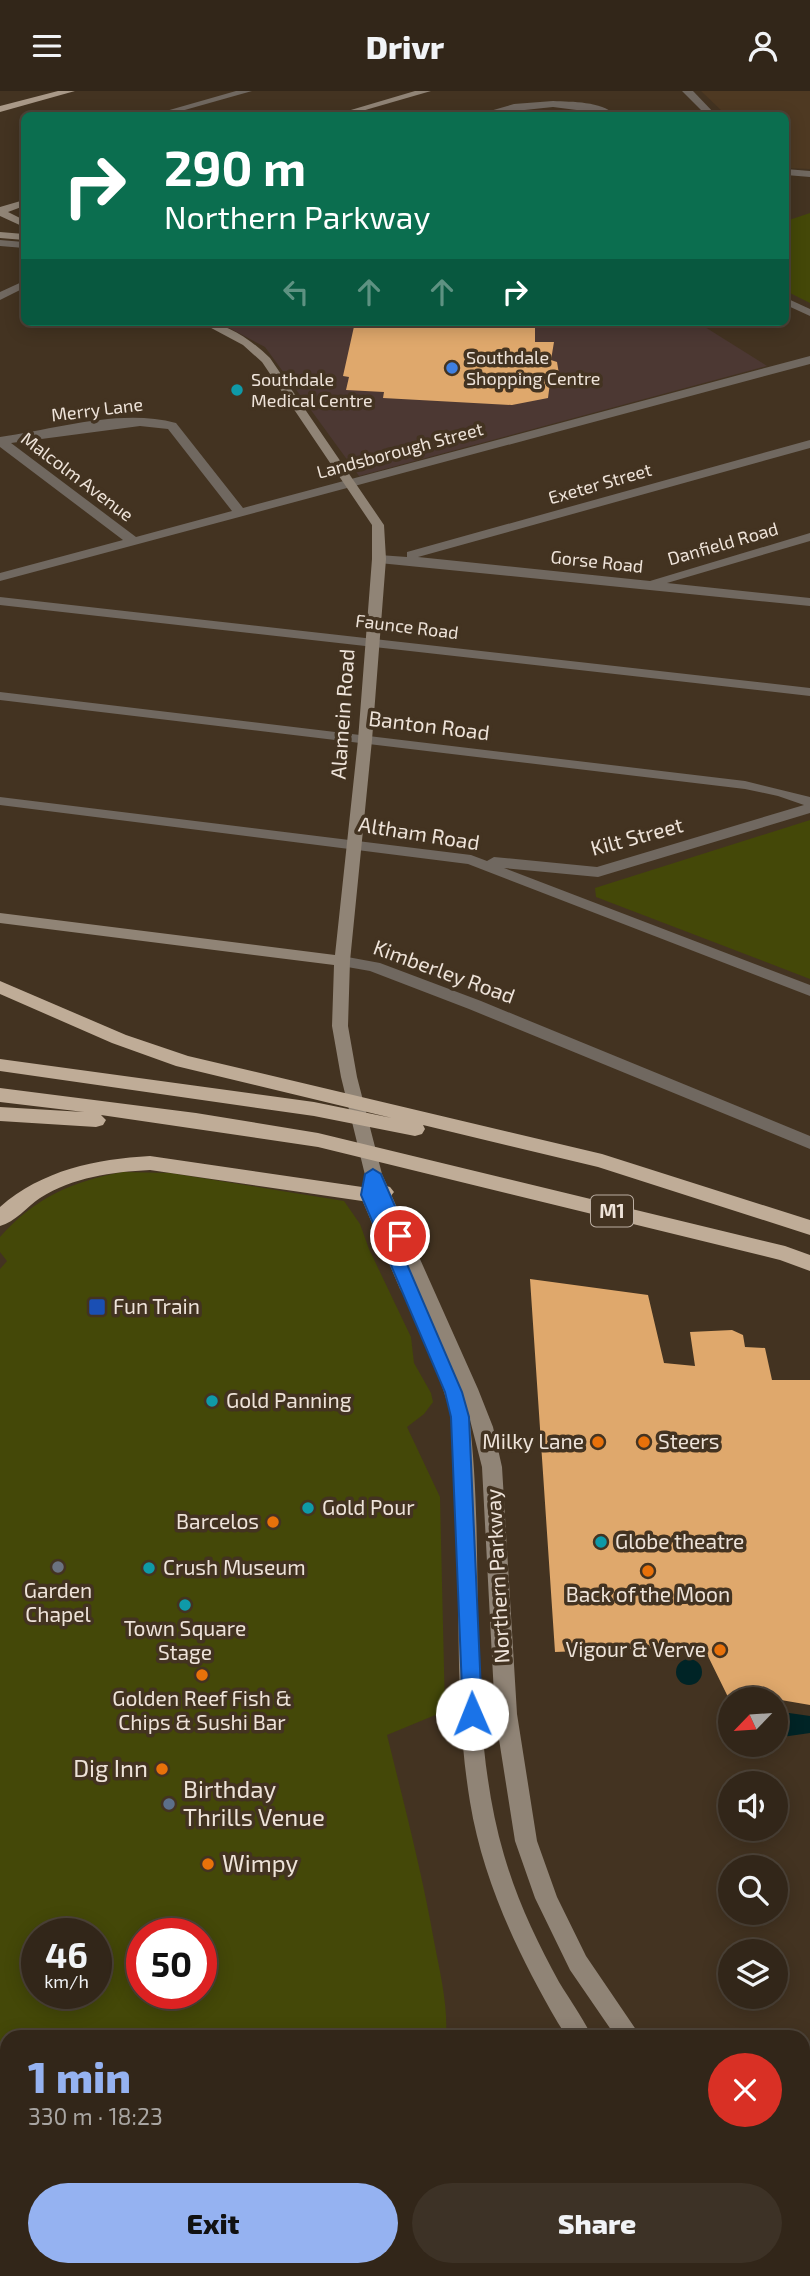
<!DOCTYPE html>
<meta charset="utf-8">
<style>
:root{--surface:#322619;--page:#3d3226;--text:#f1f3f6;--muted:#a8a5a2;--line:#4d4338;--accent:#95b2f1}
body{margin:0;font-family:"Exo 2",sans-serif;background:var(--page);color:var(--text);height:100vh;display:flex;flex-direction:column;font-size:26px;white-space:nowrap}
*{box-sizing:border-box;margin:0}
p{font-size:23px;color:var(--muted)}
.icon{flex:none;width:38px;height:38px;fill:none;stroke:currentColor;stroke-width:2;stroke-linecap:round;stroke-linejoin:round}
.map{position:relative;flex:1;overflow:hidden}
.drawer{position:absolute;left:0px;top:1939px;width:810px;height:247px;display:flex;flex-direction:column;background:var(--surface);border-radius:21px 21px 0 0;box-shadow:0 4px 18px #0003,0 0 0 2px var(--line)}
.drawer>*{flex:none}
.hud{position:absolute;left:21px;top:21px;width:768px;height:214px;border-radius:10px;box-shadow:0 4px 18px #0003,0 0 0 2px var(--line);background:#0b6e4f;color:#fff;overflow:hidden}
.needle{width:46px;rotate:245deg}
.tools{position:absolute;left:718px;top:1596px;display:grid;gap:14px}
.tools a{display:grid;place-items:center;width:70px;height:70px;border-radius:50%;background:var(--surface);box-shadow:0 4px 18px #0003,0 0 0 2px var(--line);font-size:35px}
.speed{position:absolute;left:21px;top:1827px;display:flex;gap:14px;font-size:35px;font-weight:700;text-align:center}
.speed>*{display:grid;place-content:center;width:91px;height:91px;border-radius:50%;background:var(--surface);box-shadow:0 4px 18px #0003,0 0 0 2px var(--line);line-height:1}
.speed small{font-size:18px;font-weight:400}
.speed .limit{border:10px solid #d22;background:#fff;color:#111}
.pin{position:absolute;display:grid;place-items:center;width:60px;height:60px;color:#fff;margin:-30px;border:4px solid #fff;border-radius:50%;box-shadow:0 2px 7px #0007}
.me{position:absolute;width:77px;margin:-38px;rotate:359deg;stroke-linejoin:round;filter:drop-shadow(0 0 5px #0008)}
.turn{display:flex;align-items:center;gap:24px;height:147px;padding:0 28px;font-size:32px}
.turn .icon{width:91px;height:91px;stroke-width:2.5}
.turn b{display:block;font-size:49px;line-height:60px}
.lanes{display:flex;align-items:center;height:66px;padding:0 28px;background:#0003;justify-content:center;gap:35px;direction:ltr}
.lanes .off{opacity:.35}
.round{display:grid;place-items:center;flex:none;width:74px;height:74px;border-radius:37px;background:var(--page)}
.summary{display:flex;align-items:center;justify-content:space-between;height:119px;padding:0 28px}
h1{font-size:42px;font-weight:800;line-height:52px;color:var(--accent)}
.cta{display:flex;gap:14px;margin-top:auto;padding:14px 28px}
.cta a{flex:1;height:80px;border-radius:42px;background:var(--accent);color:#111;font-size:28px;font-weight:800;line-height:80px;text-align:center}
.cta a+a{background:var(--page);color:var(--text)}
header{display:flex;justify-content:space-between;align-items:center;height:91px;padding:0 28px;background:var(--surface);font-size:32px;font-weight:800}
.map>svg:first-child{display:block}
.commercial{fill:#4c3833}
.built{fill:#4e3922}
.green{fill:#444808;fill-rule:evenodd}
.water{fill:#002426}
.building{fill:#dfa86c}
.lines{fill:none;stroke-linecap:round;stroke-linejoin:round}
.street{fill:#706860;fill-rule:evenodd}
.secondary{fill:#908476;fill-rule:evenodd}
.primary{fill:#a99988;fill-rule:evenodd}
.highway{fill:#bfac97;fill-rule:evenodd}
.route{fill:#1a73e8;stroke:#114b97;stroke-width:2}
.shop-dot{fill:#3f7fe0;stroke:#433321;stroke-width:2.5}
.culture-dot{fill:#0f9aa8;stroke:#433321;stroke-width:2.5}
.transit-dot{fill:#1a4fb4;stroke:#433321;stroke-width:2.5}
.food-dot{fill:#e8710a;stroke:#433321;stroke-width:2.5}
.worship-dot{fill:#6b7280;stroke:#433321;stroke-width:2.5}
.service-dot{fill:#5c6f8a;stroke:#433321;stroke-width:2.5}
.labels{text-anchor:middle;stroke-width:7;stroke-linejoin:round;paint-order:stroke}
.far-poi-label{font-size:18px;fill:#eee3d9;stroke:#433321;text-anchor:start}
.far-street-label{font-size:18px;fill:#eee3d9;stroke:#433321}
.shield{fill:#433321;stroke:#bbaea2;stroke-width:2}
.shield-label{font-size:19px;font-weight:bold;fill:#eee3d9}
.street-label{font-size:21px;fill:#eee3d9;stroke:#433321}
.poi-label{font-size:21px;fill:#eee3d9;stroke:#433321;text-anchor:start}
.near-poi-label{font-size:24px;fill:#eee3d9;stroke:#433321;text-anchor:start}
</style>
<header><svg class="icon" aria-label="menu" viewBox="0 0 24 24"><path d="M4 6h16M4 12h16M4 18h16"/></svg>Drivr<svg class="icon" aria-label="person" viewBox="0 0 24 24"><circle cx="12" cy="8" r="4"/><path d="M4 21q1-7 8-7t8 7"/></svg></header>
<div class="map">
<svg width="810" height="2185" viewBox="0 0 810 2185">
<rect width="100%" height="100%" fill="#433321"/>
<path class="commercial" d="M218,231H697L767,275L359,385L265,256Z"/>
<path class="built" d="M701,0H810V78L786,77V24H726Z"/>
<g class="green">
<path d="M810,122V212L786,200V130Z"/>
<path d="M810,729V888L596,806L595,797Z"/>
<path d="M123,1081L170,1082L344,1110L360,1133L369,1158L411,1246L414,1272L431,1302L433,1311L424,1323L407,1336L440,1406L445,1620L387,1644C404,1713 422,1781 434,1850C440,1882 448,1913 446,1946H7V2179H450L451,2185H0V1178L7,1170L0,1161V1146C34,1107 73,1090 123,1081ZM37,1843H96V1902H37ZM142,1843H201V1902H142Z"/>
</g>
<g class="water">
<circle cx="689" cy="1581" r="13"/>
<path d="M789,1622L810,1625V1642L775,1647V1623Z"/>
</g>
<g class="building">
<path d="M355,231H535V251H554L551,269L557,271L559,283L551,284L548,307L512,314L383,307L384,301L346,299L349,286L343,285Z"/>
<path d="M530,1188L648,1204L664,1272L695,1275L690,1241L732,1239L743,1244L745,1256L765,1257L772,1289H810V1614L775,1608H729L703,1555L555,1561Z"/>
</g>
<g class="lines">
<g class="street">
<path d="M236,0H252L167,24H152Z"/>
<path d="M682,0H693L716,24H706Z"/>
<path d="M553,10C573,11 600,10 616,24L553,16L476,24L514,13Z"/>
<path d="M786,78L810,80V86L786,84Z"/>
<path d="M0,149L24,151V157L0,155Z"/>
<path d="M24,190V197L0,209V201Z"/>
<path d="M786,207L810,218V225L786,214Z"/>
<path d="M810,265V273L0,490V482L123,449L0,356V346C56,338 121,317 176,332L243,417ZM140,335L168,338L232,420L136,446L11,352Z"/>
<path d="M810,349V357L418,466L650,490L810,442V450L667,492L810,507V515L379,472L372,468L379,464L407,466V461Z"/>
<path d="M0,506L810,597V605L0,514Z"/>
<path d="M0,601L745,690L810,706V722L598,786L504,777L810,894V905L468,773L0,714V706L471,764L487,770L494,766L597,776L804,714L778,705L745,698L0,609Z"/>
<path d="M342,865L380,872L481,910L810,1045V1058L469,918L370,880L336,874L334,870L336,866Z"/>
</g>
<g class="secondary">
<path d="M415,0H431L348,24H334Z"/>
<path d="M24,109V115L8,121L24,129V136L0,125V116Z"/>
<path d="M0,141L24,143V149L0,147Z"/>
<path d="M200,231C227,231 251,249 270,267L384,434L386,468L372,649L350,870L348,935L357,986L382,1083L478,1298L493,1336L502,1376L517,1623L537,1750L557,1806L586,1865L641,1946H616L570,1879L535,1807L515,1750L495,1623L482,1376L469,1325C487,1467 464,1628 504,1764C517,1809 537,1851 559,1891C570,1909 583,1927 592,1946H567L558,1932C518,1863 483,1790 470,1711C454,1614 461,1515 456,1418C455,1387 456,1353 450,1322C443,1291 428,1262 416,1233L418,1228L428,1227L416,1201L409,1204L403,1203L400,1198L360,1104L365,1084L341,986L332,935L334,874L0,832V822L335,864L358,649L372,468V434L262,271L243,254Z"/>
<path d="M803,2099L810,2102V2128L803,2125Z"/>
<path d="M803,2149L810,2152V2179L803,2176Z"/>
</g>
<path class="primary" d="M58,0H75L0,21V15Z"/>
<g class="highway">
<path d="M0,890L126,944L188,965L602,1063L810,1129V1144L598,1076L423,1034L425,1038L422,1043L415,1045L314,1025L0,980V968L314,1011L392,1027L176,975L112,952L0,903Z"/>
<path d="M0,997L196,1022L318,1042L785,1155L810,1164V1180L780,1169L318,1056L101,1024L106,1029L103,1034L96,1036L0,1030V1016L84,1021L0,1011Z"/>
<path d="M150,1065L369,1097L383,1094L390,1096L394,1101L390,1106L369,1111L150,1079C111,1081 74,1086 40,1107C27,1116 15,1131 0,1135V1116C42,1079 96,1068 150,1065Z"/>
</g>
</g>
<path class="route" d="M373,1078L381,1083L408,1145L406,1149L397,1150L462,1301L469,1326L482,1623L479,1628L472,1631L465,1628L463,1623L451,1326L445,1301L361,1104L365,1083Z"/>
<circle class="shop-dot" cx="452" cy="277" r="7"/>
<g class="culture-dot">
<circle cx="237" cy="299" r="7"/>
<circle cx="212" cy="1310" r="7"/>
<circle cx="308" cy="1417" r="7"/>
<circle cx="601" cy="1451" r="7"/>
<circle cx="149" cy="1477" r="7"/>
<circle cx="185" cy="1514" r="7"/>
</g>
<rect class="transit-dot" x="88" y="1207" width="18" height="18" rx="3.5"/>
<g class="food-dot">
<circle cx="598" cy="1351" r="7"/>
<circle cx="644" cy="1351" r="7"/>
<circle cx="273" cy="1431" r="7"/>
<circle cx="648" cy="1480" r="7"/>
<circle cx="720" cy="1559" r="7"/>
<circle cx="202" cy="1584" r="7"/>
<circle cx="162" cy="1678" r="7"/>
<circle cx="208" cy="1773" r="7"/>
</g>
<circle class="worship-dot" cx="58" cy="1476" r="7"/>
<circle class="service-dot" cx="169" cy="1713" r="7"/>
<g class="labels">
<g class="far-poi-label">
<text x="466" y="273">Southdale<tspan x="466" dy="21">Shopping Centre</tspan></text>
<text x="251" y="295">Southdale<tspan x="251" dy="21">Medical Centre</tspan></text>
</g>
<g class="far-street-label">
<text transform="translate(97 319) rotate(-7)" y="6">Merry Lane</text>
<text transform="translate(400 360) rotate(-15)" y="6">Landsborough Street</text>
<text transform="translate(77 386) rotate(37)" y="6">Malcolm Avenue</text>
<text transform="translate(600 393) rotate(-16)" y="6">Exeter Street</text>
<text transform="translate(723 453) rotate(-16)" y="6">Danfield Road</text>
<text transform="translate(597 471) rotate(6)" y="6">Gorse Road</text>
<text transform="translate(407 536) rotate(7)" y="6">Faunce Road</text>
</g>
<rect class="shield" x="591" y="1104.5" width="42" height="31" rx="5"/>
<g class="shield-label">
<text x="612" y="1127">M1</text>
</g>
<g class="street-label">
<text transform="translate(343 623) rotate(-86)" y="7">Alamein Road</text>
<text transform="translate(429 635) rotate(7)" y="7">Banton Road</text>
<text transform="translate(419 743) rotate(9)" y="7">Altham Road</text>
<text transform="translate(637 746) rotate(-15)" y="7">Kilt Street</text>
<text transform="translate(444 881) rotate(20)" y="7">Kimberley Road</text>
<text transform="translate(498 1485) rotate(-93)" y="7">Northern Parkway</text>
</g>
<g class="poi-label">
<text x="113" y="1223">Fun Train</text>
<text x="226" y="1317">Gold Panning</text>
<text x="584" y="1358" text-anchor="end">Milky Lane</text>
<text x="658" y="1358">Steers</text>
<text x="322" y="1424">Gold Pour</text>
<text x="259" y="1438" text-anchor="end">Barcelos</text>
<text x="615" y="1458">Globe theatre</text>
<text x="163" y="1484">Crush Museum</text>
<text x="58" y="1507" text-anchor="middle">Garden<tspan x="58" dy="24">Chapel</tspan></text>
<text x="648" y="1511" text-anchor="middle">Back of the Moon</text>
<text x="185" y="1545" text-anchor="middle">Town Square<tspan x="185" dy="24">Stage</tspan></text>
<text x="706" y="1566" text-anchor="end">Vigour &amp; Verve</text>
<text x="202" y="1615" text-anchor="middle">Golden Reef Fish &amp;<tspan x="202" dy="24">Chips &amp; Sushi Bar</tspan></text>
</g>
<g class="near-poi-label">
<text x="148" y="1686" text-anchor="end">Dig Inn</text>
<text x="183" y="1707">Birthday<tspan x="183" dy="28">Thrills Venue</tspan></text>
<text x="222" y="1781">Wimpy</text>
</g>
</g>
</svg>
<div class="tools">
<a><svg class="needle" viewBox="-14 -14 28 28"><path d="M0-13l5 13h-10z" fill="#e53935"/><path d="M0 13l5-13h-10z" fill="#a8a5a2"/></svg></a>
<a><svg class="icon" aria-label="sound" viewBox="0 0 24 24"><path d="M4 9h4l5-4v14l-5-4H4zM17 9q2 3 0 6"/></svg></a>
<a><svg class="icon" aria-label="search" viewBox="0 0 24 24"><circle cx="10" cy="10" r="6"/><path d="M15 15l6 6"/></svg></a>
<a><svg class="icon" aria-label="layers" viewBox="0 0 24 24"><path d="M12 4l9 5-9 5-9-5zM3 14l9 5 9-5"/></svg></a>
</div>
<div class="speed"><div>46<small>km/h</small></div><div class="limit">50</div></div>
<div class="pin" style="left:400px;top:1145px;background:#d93025"><svg class="icon" aria-label="arrive" viewBox="0 0 24 24"><path d="M6 21V4h12l-3 4 3 4H6"/></svg></div>
<svg class="me" style="left:472px;top:1623px" viewBox="-20 -20 40 40"><circle r="19" fill="#fff"/><path d="M0-13L10 11 0 6-10 11z" fill="#1a73e8"/></svg>
<div class="hud">
<div class="turn"><svg class="icon" aria-label="right" viewBox="0 0 24 24"><path d="M7 20v-9h11M14 6l5 5-5 5"/></svg><div><b>290 m</b>Northern Parkway</div></div>
<div class="lanes"><svg class="icon off" aria-label="left" viewBox="0 0 24 24"><path d="M17 20v-9H6M10 6l-5 5 5 5"/></svg><svg class="icon off" aria-label="ahead" viewBox="0 0 24 24"><path d="M12 20V5M6 11l6-6 6 6"/></svg><svg class="icon off" aria-label="ahead" viewBox="0 0 24 24"><path d="M12 20V5M6 11l6-6 6 6"/></svg><svg class="icon" aria-label="right" viewBox="0 0 24 24"><path d="M7 20v-9h11M14 6l5 5-5 5"/></svg></div>
</div>
<section class="drawer">
<div class="summary"><div><h1>1 min</h1><p>330 m · 18:23</p></div><a class="round" style="background:#d93025;color:#fff"><svg class="icon" aria-label="close" viewBox="0 0 24 24"><path d="M6 6l12 12M18 6L6 18"/></svg></a></div>
<div class="cta"><a>Exit</a><a>Share</a></div>
</section>
</div>
